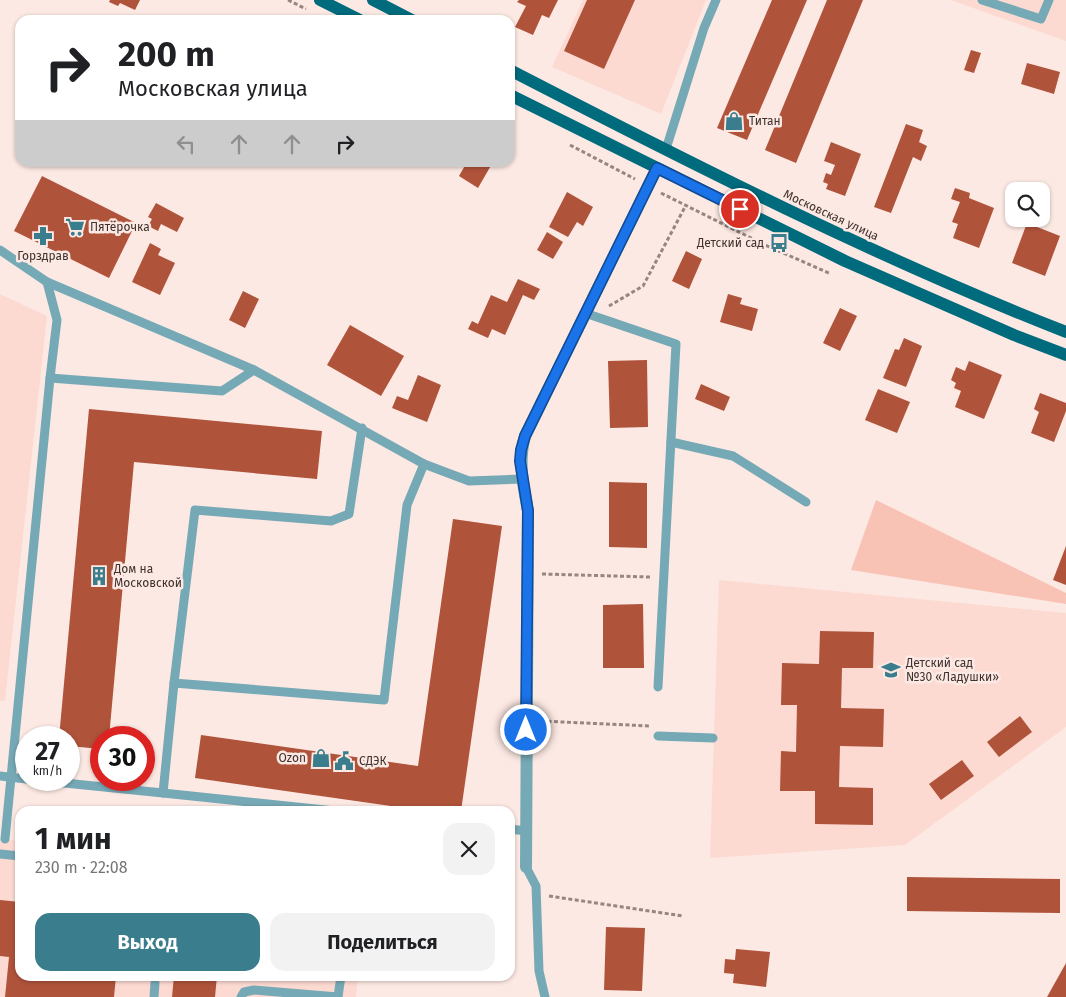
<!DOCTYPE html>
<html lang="ru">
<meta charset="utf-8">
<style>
:root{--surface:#fff;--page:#f2f2f2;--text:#202124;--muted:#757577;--accent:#3a7e8e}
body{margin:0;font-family:"Fira Sans",sans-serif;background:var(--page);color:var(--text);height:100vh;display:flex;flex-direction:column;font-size:19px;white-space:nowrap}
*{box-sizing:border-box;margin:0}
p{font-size:16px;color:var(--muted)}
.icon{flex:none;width:28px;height:28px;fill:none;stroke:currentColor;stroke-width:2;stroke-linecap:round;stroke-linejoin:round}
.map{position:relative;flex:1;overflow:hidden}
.side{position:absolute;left:15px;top:806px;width:500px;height:175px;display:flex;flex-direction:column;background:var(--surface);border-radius:15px;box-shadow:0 1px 4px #0004}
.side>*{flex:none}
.guide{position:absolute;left:15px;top:15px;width:500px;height:152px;border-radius:15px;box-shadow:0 1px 4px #0004;background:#fff;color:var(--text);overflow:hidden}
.fabs{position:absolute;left:1005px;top:182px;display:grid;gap:10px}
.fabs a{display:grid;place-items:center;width:45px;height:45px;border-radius:10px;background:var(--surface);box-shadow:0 1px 4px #0004;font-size:25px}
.speed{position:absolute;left:15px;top:726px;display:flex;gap:10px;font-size:25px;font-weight:700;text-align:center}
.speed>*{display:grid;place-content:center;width:65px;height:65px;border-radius:50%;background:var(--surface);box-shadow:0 1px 4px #0004;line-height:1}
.speed small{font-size:12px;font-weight:400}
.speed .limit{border:8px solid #d22;background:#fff;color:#111}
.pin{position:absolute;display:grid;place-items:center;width:42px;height:42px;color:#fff;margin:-21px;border:2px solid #fff;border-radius:50%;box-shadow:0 1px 5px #0007}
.me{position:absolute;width:55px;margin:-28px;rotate:0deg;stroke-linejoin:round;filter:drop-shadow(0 0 4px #0008)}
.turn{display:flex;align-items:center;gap:18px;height:105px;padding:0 20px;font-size:22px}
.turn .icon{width:65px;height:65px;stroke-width:2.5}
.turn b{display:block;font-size:35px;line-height:42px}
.lanes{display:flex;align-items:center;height:48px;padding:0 20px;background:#0003;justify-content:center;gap:25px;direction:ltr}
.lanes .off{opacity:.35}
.round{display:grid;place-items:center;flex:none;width:52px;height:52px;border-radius:15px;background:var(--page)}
.head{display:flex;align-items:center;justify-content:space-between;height:85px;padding:0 20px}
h1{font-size:30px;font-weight:700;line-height:38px}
.button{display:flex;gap:10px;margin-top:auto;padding:10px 20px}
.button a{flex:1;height:58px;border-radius:15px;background:var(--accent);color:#fff;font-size:20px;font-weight:700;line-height:58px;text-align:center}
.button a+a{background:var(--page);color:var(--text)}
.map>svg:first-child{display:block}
.built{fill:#fcdad1}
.green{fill:#f8c3b4}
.building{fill:#b0533b}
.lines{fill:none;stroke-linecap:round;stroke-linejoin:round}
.path{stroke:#968681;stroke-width:3;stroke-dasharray:4 2.5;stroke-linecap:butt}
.lane{stroke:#76a9b6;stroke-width:9}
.street{stroke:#76a9b6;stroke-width:12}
.primary{stroke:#006b7d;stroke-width:12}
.route-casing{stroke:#114b97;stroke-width:12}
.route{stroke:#1a73e8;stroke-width:9}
.labels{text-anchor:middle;stroke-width:5;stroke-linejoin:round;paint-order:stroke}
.poi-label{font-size:12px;fill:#3f322f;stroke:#fde9e3;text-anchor:start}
.street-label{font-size:12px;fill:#3f322f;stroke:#fde9e3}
</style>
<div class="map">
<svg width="1066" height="997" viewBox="0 0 1066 997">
<rect width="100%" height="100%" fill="#fde9e3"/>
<g class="built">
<path d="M583,0H706L661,114L552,67Z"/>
<path d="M951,0H1066V41Z"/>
<path d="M0,294L47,316L5,701H0Z"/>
<path d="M719,580L1066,613V727L905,845L710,858Z"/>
<path d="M0,839L20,841V976H358L356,997H0Z"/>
</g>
<path class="green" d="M876,500L1066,593V604L851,570Z"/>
<g class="building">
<path d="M110,0H140L135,10L120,3L118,6L109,2Z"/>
<path d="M519,0H558L549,18L542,15L533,35L515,27L526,6L517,2Z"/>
<path d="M587,0H635L604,69L564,51Z"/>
<path d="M772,0H807L747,140L717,128Z"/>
<path d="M827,0H863L796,163L765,150Z"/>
<path d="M971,50L981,53L974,73L964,70Z"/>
<path d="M1027,63L1060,72L1054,94L1021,84Z"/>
<path d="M906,124L923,130L919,142L927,146L921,161L913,157L891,213L874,207Z"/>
<path d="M831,142L861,154L845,196L826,189L828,184L823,182L826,173L831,175L835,165L824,161Z"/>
<path d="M467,162H493L478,188L459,176Z"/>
<path d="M42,176L136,223L109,278L14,231Z"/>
<path d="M955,188L970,193L969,198L994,208L979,248L953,238L958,224L952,222L960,202L951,199Z"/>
<path d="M567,192L593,207L583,226L577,222L568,237L549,227Z"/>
<path d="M156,203L184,218L177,232L161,224L158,231L148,226L152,219L148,217Z"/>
<path d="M1027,223L1060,236L1045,276L1012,263Z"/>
<path d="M547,232L563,242L553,259L537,250Z"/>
<path d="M150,243L161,249L158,255L175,263L160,295L132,282Z"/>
<path d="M686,251L702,259L689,289L672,281Z"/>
<path d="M518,279L540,289L534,300L523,295L505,335L492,329L488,338L468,329L472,321L478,324L491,295L507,302Z"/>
<path d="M243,291L259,299L245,328L229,320Z"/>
<path d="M728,294L742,298L740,304L758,309L752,331L720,322Z"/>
<path d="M840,308L857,316L840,351L823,343Z"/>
<path d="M350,325L404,356L381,396L327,365Z"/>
<path d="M904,338L922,346L906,387L883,378L895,349L899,350Z"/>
<path d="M647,360L648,427L610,428L608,361Z"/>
<path d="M969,361L1002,375L984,419L955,407L961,391L954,388L956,383L951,380L956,367L965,371Z"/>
<path d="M418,375L441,385L427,422L392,408L397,396L408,400Z"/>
<path d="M701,384L730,397L724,411L695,399Z"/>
<path d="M878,389L910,402L897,433L865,420Z"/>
<path d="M1040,393L1066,403V411L1054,442L1031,433L1039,412L1034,409Z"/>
<path d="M89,409L322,431L317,479L134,462L109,738H101V749L69,746V738H59Z"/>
<path d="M609,482L647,483V548L609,547Z"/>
<path d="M453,519L502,526L461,811H426L195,778L201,735L418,766Z"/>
<path d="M1066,546V585L1053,580Z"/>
<path d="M643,604L644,668H603V605Z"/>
<path d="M820,631L874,632L873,668H842L841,708L884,709L883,747L840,746L839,787L873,788V825L815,824V791H780L781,751L796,752L797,705H781L782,663L819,664Z"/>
<path d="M1020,716L1032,732L999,757L987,742Z"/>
<path d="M962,760L974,776L941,800L929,784Z"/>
<path d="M907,877L1060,879V913L907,911Z"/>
<path d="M0,900L20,902V976H116L114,997H5L9,957L0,956Z"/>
<path d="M606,927L645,928L642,991L604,990Z"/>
<path d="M736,949L770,952L766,987L733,983L734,974L724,973L725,959L735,960Z"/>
<path d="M1066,963V997H1047Z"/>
<path d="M174,976H217L215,997H172Z"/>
</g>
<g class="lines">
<g class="path">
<path d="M288,0L306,9"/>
<path d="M570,145L635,179"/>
<path d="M661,193L765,245L831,274"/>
<path d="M609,306L643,286L686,205"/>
<path d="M542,574L650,577"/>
<path d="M541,721L650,726"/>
<path d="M549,896L683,916"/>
</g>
<g class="lane">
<path d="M982,0L1041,19L1049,0"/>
<path d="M666,149L704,28L716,0"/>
<path d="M0,250L47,282L254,370L424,464L469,481L522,479"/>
<path d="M585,313L676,344L658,687"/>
<path d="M50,378L222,391L254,370"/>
<path d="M671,442L733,456L806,502"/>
<path d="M174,683L384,700L407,505L424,464"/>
<path d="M658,736L713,738"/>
<path d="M0,776L26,779"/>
<path d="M35,780L163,793L174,683L195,510L331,521L349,514L362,428"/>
<path d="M163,793L335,811"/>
<path d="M510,829L526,831"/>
<path d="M5,839L50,378L57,320L47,282"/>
<path d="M0,854L20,856"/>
<path d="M526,867L536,886L539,971L545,997"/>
<path d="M154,997L155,983"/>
<path d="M241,997L244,992L254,990L338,997"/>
<path d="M338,997L341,976"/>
</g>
<path class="street" d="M526,867L528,511C523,485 518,462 525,436L657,168"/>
<g class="primary">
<path d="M320,0L360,20"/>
<path d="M373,0L412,20"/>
<path d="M510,70C692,164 875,257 1066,332"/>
<path d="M510,95L845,261L1014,335L1066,355"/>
</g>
</g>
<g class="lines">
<g class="route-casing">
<path id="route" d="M526,730L528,511L520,461L521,450L525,436L657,168L740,209"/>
</g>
<use href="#route" class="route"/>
</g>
<defs>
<g id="shop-bare" transform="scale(1.5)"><path d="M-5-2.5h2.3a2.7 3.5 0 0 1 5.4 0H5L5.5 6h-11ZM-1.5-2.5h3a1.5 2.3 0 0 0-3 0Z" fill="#3a7e8e" stroke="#fde9e3" stroke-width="2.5" paint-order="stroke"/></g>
<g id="supermarket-bare" transform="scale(1.5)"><path d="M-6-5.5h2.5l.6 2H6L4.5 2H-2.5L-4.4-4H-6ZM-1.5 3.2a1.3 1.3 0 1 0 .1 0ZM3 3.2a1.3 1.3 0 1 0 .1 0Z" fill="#3a7e8e" stroke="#fde9e3" stroke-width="2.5" paint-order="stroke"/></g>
<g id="pharmacy-bare" transform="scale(1.5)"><path d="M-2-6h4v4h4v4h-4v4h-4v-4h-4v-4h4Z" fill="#3a7e8e" stroke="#fde9e3" stroke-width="2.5" paint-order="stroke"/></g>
<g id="bus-bare" transform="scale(1.5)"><path d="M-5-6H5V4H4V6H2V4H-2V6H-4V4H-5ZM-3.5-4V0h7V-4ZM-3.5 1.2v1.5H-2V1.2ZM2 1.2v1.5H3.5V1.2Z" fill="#3a7e8e" stroke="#fde9e3" stroke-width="2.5" paint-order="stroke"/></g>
<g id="building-bare" transform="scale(1.5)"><path d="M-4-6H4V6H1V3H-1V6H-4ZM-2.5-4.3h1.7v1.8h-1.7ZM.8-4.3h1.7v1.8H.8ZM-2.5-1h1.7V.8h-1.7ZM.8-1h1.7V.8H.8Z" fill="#3a7e8e" stroke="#fde9e3" stroke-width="2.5" paint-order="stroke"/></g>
<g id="school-bare" transform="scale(1.5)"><path d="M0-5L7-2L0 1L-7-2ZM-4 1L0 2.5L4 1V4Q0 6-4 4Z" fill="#3a7e8e" stroke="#fde9e3" stroke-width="2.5" paint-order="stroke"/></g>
<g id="civic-bare" transform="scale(1.5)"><path d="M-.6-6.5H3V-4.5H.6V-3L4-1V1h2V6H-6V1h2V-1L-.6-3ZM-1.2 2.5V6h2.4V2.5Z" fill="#3a7e8e" stroke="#fde9e3" stroke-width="2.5" paint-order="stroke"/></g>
</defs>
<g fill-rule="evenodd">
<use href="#shop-bare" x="734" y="121"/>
<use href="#supermarket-bare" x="75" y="227"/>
<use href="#pharmacy-bare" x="43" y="236"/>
<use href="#bus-bare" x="779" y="243"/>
<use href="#building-bare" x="99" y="576"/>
<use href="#school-bare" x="891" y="670"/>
<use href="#shop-bare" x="321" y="758"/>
<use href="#civic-bare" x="344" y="761"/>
</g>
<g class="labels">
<g class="poi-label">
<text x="749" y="125">Титан</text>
<text x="90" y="231">Пятёрочка</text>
<text x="764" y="247" text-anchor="end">Детский сад</text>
<text x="43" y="260" text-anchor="middle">Горздрав</text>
<text x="114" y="573">Дом на<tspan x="114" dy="14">Московской</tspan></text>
<text x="906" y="667">Детский сад<tspan x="906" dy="14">№30 «Ладушки»</tspan></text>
<text x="306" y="762" text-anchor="end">Ozon</text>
<text x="359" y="765">СДЭК</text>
</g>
<g class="street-label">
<text transform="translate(831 215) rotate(25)" y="4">Московская улица</text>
</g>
</g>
</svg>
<div class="fabs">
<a><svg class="icon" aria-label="search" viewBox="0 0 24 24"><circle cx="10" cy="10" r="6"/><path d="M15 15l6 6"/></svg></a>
</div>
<div class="speed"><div>27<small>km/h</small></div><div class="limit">30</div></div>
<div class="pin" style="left:740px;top:209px;background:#d93025"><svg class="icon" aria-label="arrive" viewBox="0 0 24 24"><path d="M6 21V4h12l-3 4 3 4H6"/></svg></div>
<svg class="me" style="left:526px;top:730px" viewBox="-20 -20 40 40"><circle r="17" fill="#1a73e8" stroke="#fff" stroke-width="3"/><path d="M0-11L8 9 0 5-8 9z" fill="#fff"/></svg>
<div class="guide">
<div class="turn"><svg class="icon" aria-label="right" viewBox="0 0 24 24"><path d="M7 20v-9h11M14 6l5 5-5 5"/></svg><div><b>200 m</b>Московская улица</div></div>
<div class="lanes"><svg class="icon off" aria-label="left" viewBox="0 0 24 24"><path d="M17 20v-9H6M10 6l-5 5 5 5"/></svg><svg class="icon off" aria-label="ahead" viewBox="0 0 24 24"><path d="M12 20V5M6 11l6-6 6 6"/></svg><svg class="icon off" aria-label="ahead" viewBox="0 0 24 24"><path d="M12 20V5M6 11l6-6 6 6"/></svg><svg class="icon" aria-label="right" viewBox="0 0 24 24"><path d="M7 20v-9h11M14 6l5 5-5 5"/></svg></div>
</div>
<section class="side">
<div class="head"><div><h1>1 мин</h1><p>230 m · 22:08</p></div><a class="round"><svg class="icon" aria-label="close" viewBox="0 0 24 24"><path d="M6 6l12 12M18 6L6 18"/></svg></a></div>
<div class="button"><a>Выход</a><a>Поделиться</a></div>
</section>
</div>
